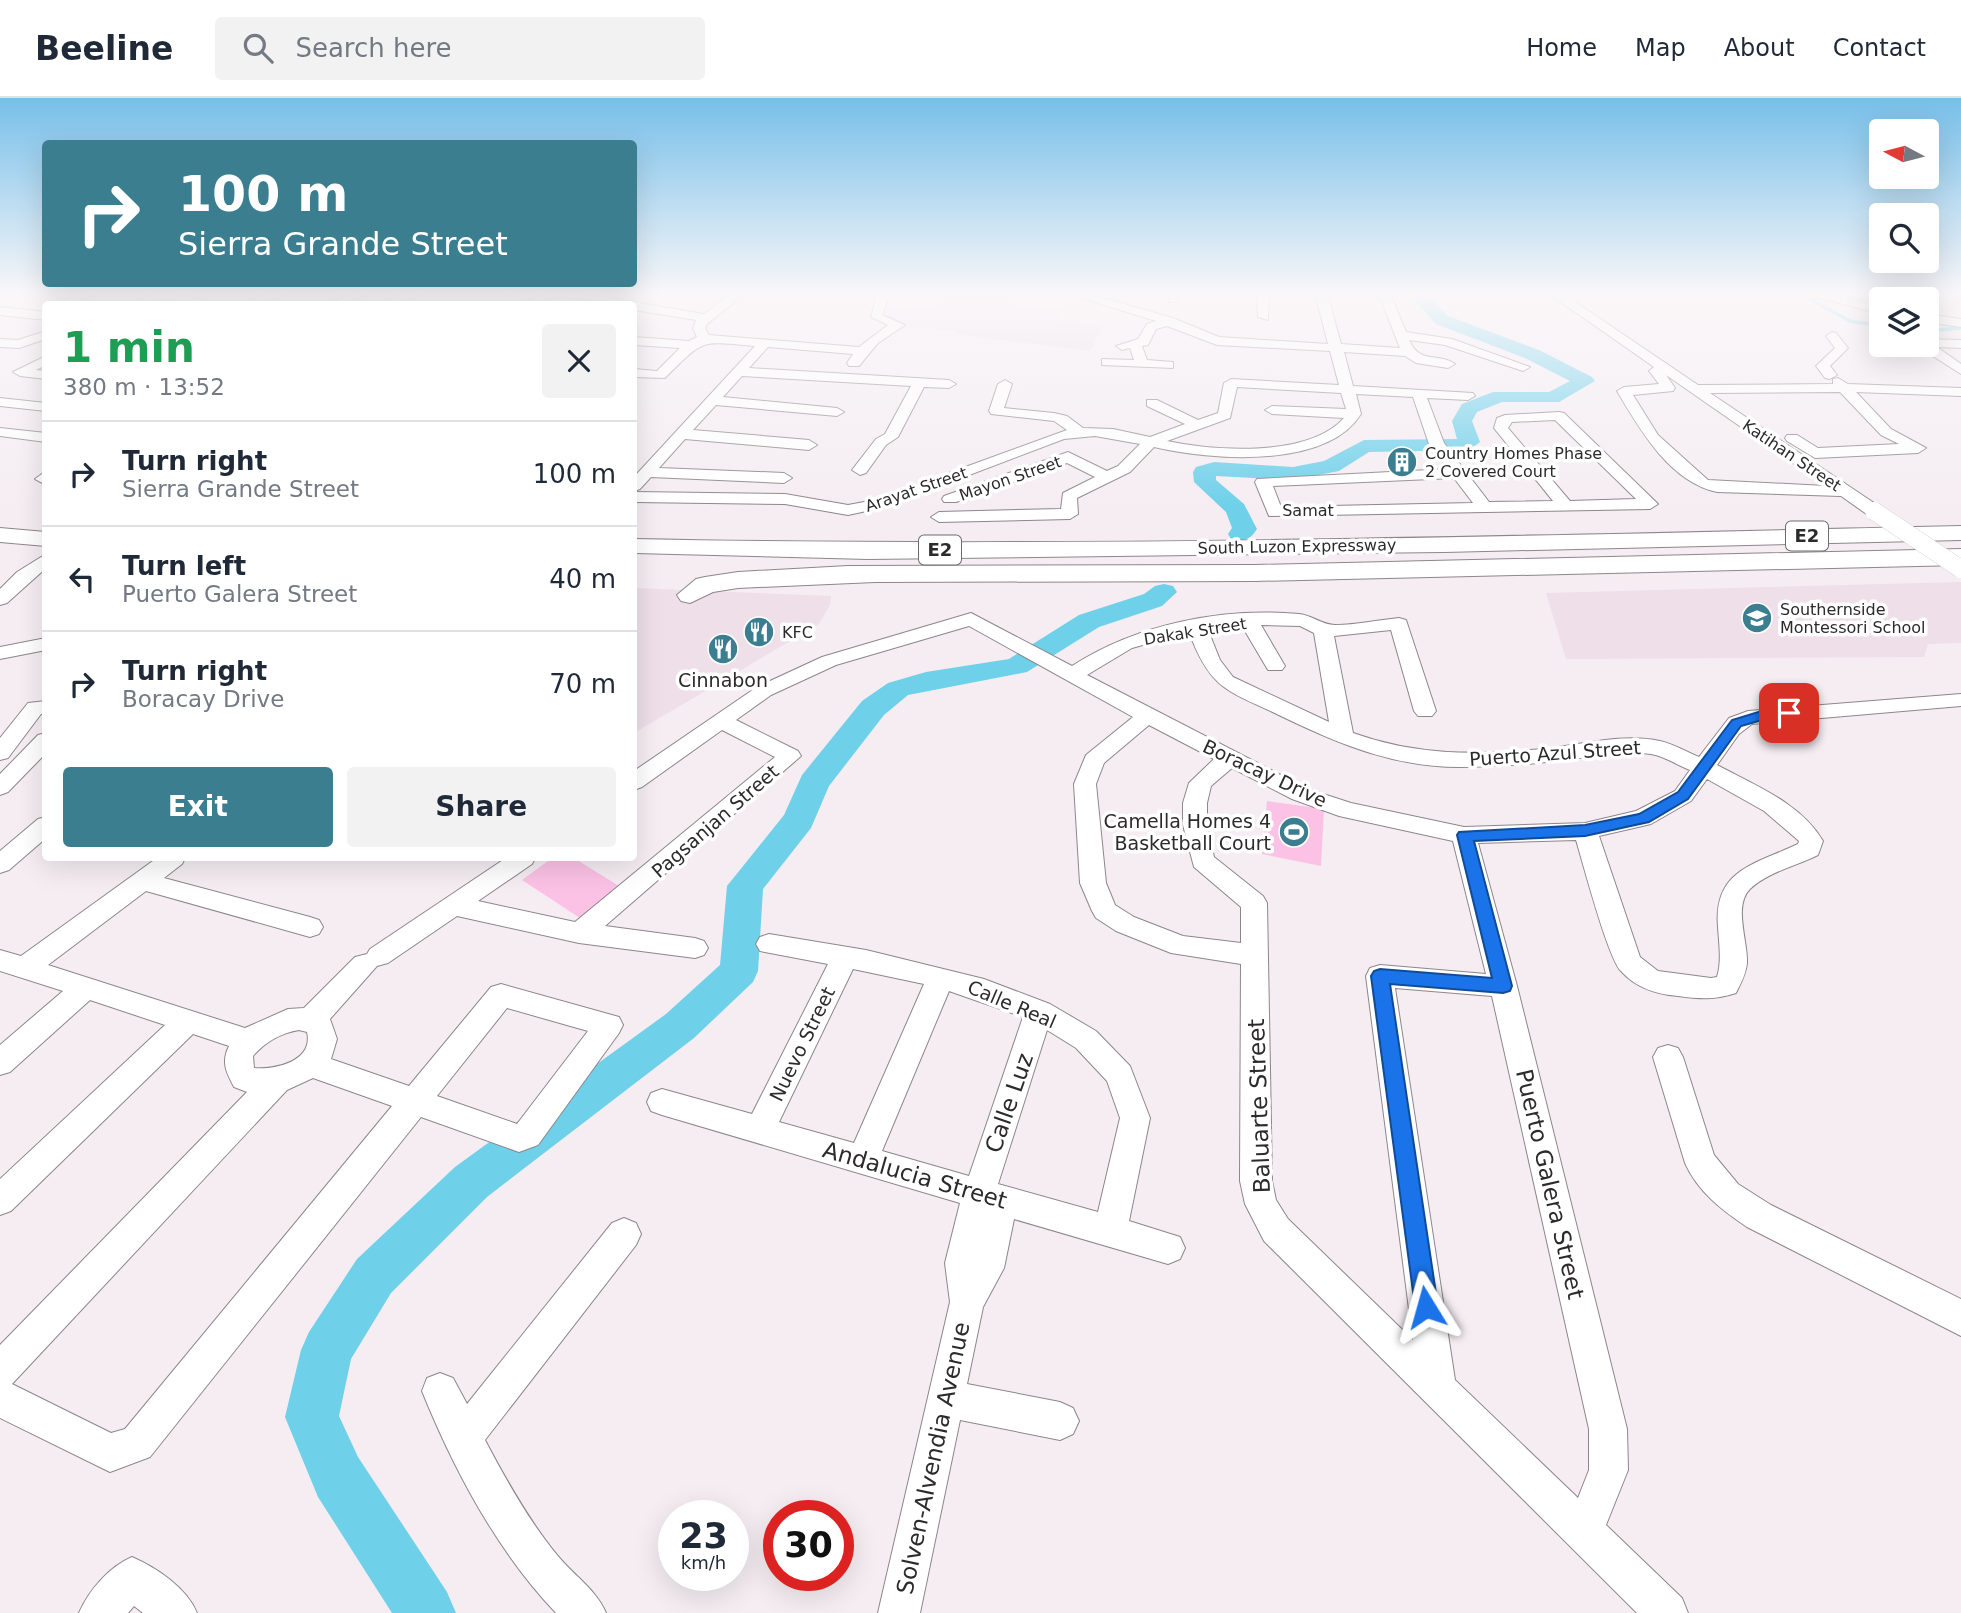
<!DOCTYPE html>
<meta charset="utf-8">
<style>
:root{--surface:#fff;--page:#f2f2f3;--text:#1f2937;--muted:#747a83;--line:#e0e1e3;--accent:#3b7e8f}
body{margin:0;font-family:"DejaVu Sans",sans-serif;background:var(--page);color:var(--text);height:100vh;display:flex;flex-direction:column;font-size:26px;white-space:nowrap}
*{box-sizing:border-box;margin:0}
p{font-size:23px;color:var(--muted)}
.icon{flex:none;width:38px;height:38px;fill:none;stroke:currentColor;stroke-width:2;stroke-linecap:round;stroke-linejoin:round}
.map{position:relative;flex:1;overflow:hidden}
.side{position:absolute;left:42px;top:203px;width:595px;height:560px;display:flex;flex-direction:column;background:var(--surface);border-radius:7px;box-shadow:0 7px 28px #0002}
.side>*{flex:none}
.hud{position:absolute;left:42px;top:42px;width:595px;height:147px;border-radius:7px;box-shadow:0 7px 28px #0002;background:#3b7e8f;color:#fff;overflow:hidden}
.needle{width:46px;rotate:277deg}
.controls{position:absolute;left:1869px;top:21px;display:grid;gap:14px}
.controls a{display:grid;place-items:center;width:70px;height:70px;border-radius:7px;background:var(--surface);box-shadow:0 7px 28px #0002;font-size:35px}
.speed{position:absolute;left:658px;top:1402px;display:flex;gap:14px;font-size:35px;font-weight:700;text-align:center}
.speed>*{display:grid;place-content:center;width:91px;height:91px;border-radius:50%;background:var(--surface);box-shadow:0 7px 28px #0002;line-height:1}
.speed small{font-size:18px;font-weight:400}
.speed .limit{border:10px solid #d22;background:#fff;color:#111}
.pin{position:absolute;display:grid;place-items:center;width:60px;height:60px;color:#fff;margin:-30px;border-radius:14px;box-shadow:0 4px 10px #0006}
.me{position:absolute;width:77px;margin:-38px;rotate:352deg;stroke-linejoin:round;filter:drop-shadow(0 0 5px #0008)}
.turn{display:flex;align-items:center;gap:24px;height:147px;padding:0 21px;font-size:32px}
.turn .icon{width:91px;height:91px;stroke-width:2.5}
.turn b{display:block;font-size:49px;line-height:60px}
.round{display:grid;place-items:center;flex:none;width:74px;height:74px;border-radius:7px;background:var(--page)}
.head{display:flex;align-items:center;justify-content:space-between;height:119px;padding:0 21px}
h1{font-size:42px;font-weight:700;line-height:52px;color:#1e9e55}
.button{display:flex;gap:14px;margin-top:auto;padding:14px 21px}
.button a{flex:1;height:80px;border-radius:7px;background:var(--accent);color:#fff;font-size:28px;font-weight:700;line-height:80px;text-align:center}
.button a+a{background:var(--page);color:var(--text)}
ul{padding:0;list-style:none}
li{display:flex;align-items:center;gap:21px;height:105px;padding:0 21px;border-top:2px solid var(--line)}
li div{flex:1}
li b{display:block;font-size:26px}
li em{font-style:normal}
header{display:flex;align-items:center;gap:42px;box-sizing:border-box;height:98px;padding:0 35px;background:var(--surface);border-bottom:2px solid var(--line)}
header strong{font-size:33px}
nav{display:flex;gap:38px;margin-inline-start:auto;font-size:24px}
.search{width:490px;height:63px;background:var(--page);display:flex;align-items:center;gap:18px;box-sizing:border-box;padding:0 24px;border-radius:7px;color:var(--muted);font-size:26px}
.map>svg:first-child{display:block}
.built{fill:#eedfe8}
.green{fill:#fbc2e5}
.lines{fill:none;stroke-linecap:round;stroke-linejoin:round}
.stream{stroke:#6fd0ea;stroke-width:3.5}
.river{fill:#6fd0ea;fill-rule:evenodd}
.minor-casing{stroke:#8d868a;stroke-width:2}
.major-casing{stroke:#8d868a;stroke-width:2}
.highway-casing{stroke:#8d868a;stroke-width:2}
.minor{fill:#fff;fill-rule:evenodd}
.major{fill:#fff;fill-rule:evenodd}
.highway{fill:#fff;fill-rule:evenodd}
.minor-bridge-casing{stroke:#8d868a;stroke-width:18;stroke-linecap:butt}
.minor-bridge{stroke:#fff;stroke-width:18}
.route{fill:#1a73e8;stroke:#114b97;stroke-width:2}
.labels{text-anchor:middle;stroke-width:7;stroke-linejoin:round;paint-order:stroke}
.far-poi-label{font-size:16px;fill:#2d2a2c;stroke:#fff;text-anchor:start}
.far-street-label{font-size:16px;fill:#2d2a2c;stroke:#fff}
.shield{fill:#fff;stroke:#6c6a6b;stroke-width:2}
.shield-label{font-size:18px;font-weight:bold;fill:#2d2a2c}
.poi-label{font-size:19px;fill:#2d2a2c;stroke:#fff}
.street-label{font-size:19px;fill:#2d2a2c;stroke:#fff}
.near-street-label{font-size:23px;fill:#2d2a2c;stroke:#fff}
</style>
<header>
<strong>Beeline</strong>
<div class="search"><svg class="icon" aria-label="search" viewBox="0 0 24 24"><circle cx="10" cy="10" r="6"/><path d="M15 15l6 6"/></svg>Search here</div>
<nav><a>Home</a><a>Map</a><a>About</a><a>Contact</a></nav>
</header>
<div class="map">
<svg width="1961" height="1515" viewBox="0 0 1961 1515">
<rect width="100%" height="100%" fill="#f5edf2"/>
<g class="built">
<path d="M946,195L1016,199L1013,207L1062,212L1055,222L1104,227L1090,253L955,236L954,232L907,230L882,219L884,208L931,211Z"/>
<path d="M1961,484V545L1928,546L1924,559L1566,561L1546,495Z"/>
<path d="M634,490L831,498L830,507L819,526L634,635Z"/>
</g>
<g class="green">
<path d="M1267,703L1324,711L1321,768L1262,756Z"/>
<path d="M552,760H574L627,793L586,824L522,782Z"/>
</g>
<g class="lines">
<g class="stream">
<path d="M1799,195L1850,223L1881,228"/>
<path d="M1927,233L1961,230"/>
</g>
<g class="river">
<path d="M1408,195H1426L1448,218L1539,252L1592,279L1595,283L1559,304H1502L1477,314L1472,323L1480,344L1469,352L1369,354L1339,373L1293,382L1216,378V382L1244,406L1257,431C1250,442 1244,444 1231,441L1228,436L1232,430L1226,414L1194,384L1193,374L1196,369L1214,364L1293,369L1324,363L1364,342L1457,341L1452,323L1462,306L1493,294H1549L1570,283L1525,260L1436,226Z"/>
<path d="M1164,486L1173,488L1177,494L1162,508L1099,529L1027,574L908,597L884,617L829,688L811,730L763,791L758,873L753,884L694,940L487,1099L391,1195L351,1261L339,1318L358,1359L447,1494L456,1515H392L318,1399L285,1319L301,1252L309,1234L357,1161L455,1069L666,916L720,867L727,788L784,717L802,677L862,603L888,585L926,574L1009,561L1079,517L1144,496L1155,488Z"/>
</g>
<g class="minor-casing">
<g id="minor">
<path d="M80,195H97L73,206H58Z"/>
<path d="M156,195H174L217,206C199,208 174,200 159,202C149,204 142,207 131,206Z"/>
<path d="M269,195H287L261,206H245Z"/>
<path d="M351,195H369L344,206H329Z"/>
<path d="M404,195H421L398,206H383Z"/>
<path d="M544,195H580L622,202L628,206C606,208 571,196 555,199C543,201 536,207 523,206Z"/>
<path d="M732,195H746L707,226L705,230L709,237L859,249L888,227L871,219L876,200L867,195L887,196L889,198L882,217L905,227L878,245L859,268H849L847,265L853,256L768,249L749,270L949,282L956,286L949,290L924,289L898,339L886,347L866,375L860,377L852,372L876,341L885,336L911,288L742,278L723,299L837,310L844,314L837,318L716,307L693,332L809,342L817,347L809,352L685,341L659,370L784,375L792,380L784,385L651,379L640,391L634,393V379L755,248C699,243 705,240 665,280L634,279V271L657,273L680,250L634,247V239L689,243L697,239L693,230L696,222L634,212V206H629L634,204L704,216Z"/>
<path d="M1065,195H1085L1173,220L1219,239L1328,246L1315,195H1327L1341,246L1400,250L1381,202L1373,195H1387L1392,200L1406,234L1452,241L1530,269L1523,273L1445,247L1409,242C1420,267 1438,254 1455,266L1448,270L1416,265L1405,258L1344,254L1353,288L1473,295L1475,298L1468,302L1427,300L1444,345L1489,404L1553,403L1494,330L1497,320L1505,317L1559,314L1564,315L1658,406L1650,411L1269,418L1255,384L1257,381L1448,371L1429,346L1413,299L1356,296L1361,316C1326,372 1209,362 1154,349L1130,374L1077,400L1078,416L1070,421L939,424L931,419L939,414L1061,411L1063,395L1095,379L1067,365L956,404H944L942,401L944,398L1068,354L1107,373L1118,368L1140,346L1095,338L1064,341L885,409L848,417L785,406L634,404V394L785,396L848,407L875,402L1067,332L1054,323L991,316L989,313L998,286L1005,282L1012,286L1004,310L1054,315L1067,318L1083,330L1113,331L1150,339L1185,326L1147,308V302H1157L1198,322L1218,315L1224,285L1231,281L1339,287L1330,253L1217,247L1167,228L1156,231L1148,247L1142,248L1147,262L1173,264V270L1102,267V261L1134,262L1130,250L1122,252L1116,248L1138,241L1147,226L1156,223ZM1237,289L1341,295L1346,311L1272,308L1265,312L1272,316L1344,320C1308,360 1215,353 1167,343L1230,320ZM1555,322L1636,401L1570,403L1508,330L1512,324ZM1454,380L1473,405L1281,409L1273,388Z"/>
<path d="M1168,195H1180L1177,204H1169Z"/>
<path d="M1257,195H1269L1268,222L1258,219Z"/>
<path d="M1548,195H1562L1698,287L1833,286V281L1838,280L1848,286L1961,290V298L1856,294L1891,331L1926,350L1918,355L1815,360L1787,343L1785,340L1787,337H1797L1818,350L1899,346L1881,337L1840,294L1710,295L1880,409L1882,413L1880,417H1868L1841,398L1717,394C1670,384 1640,332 1617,293L1624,289L1659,286L1649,273L1654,269ZM1666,277L1826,388L1708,382L1658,337L1633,297L1673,293L1675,290Z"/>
<path d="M0,209L46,214V222L0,217Z"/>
<path d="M46,233V241L19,250L0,249V241L18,242Z"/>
<path d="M1832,234L1836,235L1848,250L1830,268L1837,277L1830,281L1825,280L1816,268L1835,250L1826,238Z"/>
<path d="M1927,241L1961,242V250L1937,249L1961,266V276L1920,250L1919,247H1927Z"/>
<path d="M46,258V267L36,272L46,273V281L20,278L13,274Z"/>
<path d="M0,300L46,305V313L0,308Z"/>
<path d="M0,330L46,335V344L0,338Z"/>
<path d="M46,373V387L35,381Z"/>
<path d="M46,456V470L7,505L0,507V491L17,474Z"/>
<path d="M971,515L1072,568C1137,526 1222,509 1299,516C1312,517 1322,527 1335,527C1356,527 1378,522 1399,520L1406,522L1436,613L1432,618H1418L1414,613L1391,532L1334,538L1353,635C1417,658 1476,657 1543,651C1581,647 1622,635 1660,643C1673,646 1687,654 1699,659L1729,620L1748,613L1961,596V608L1752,626L1739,636L1717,667C1754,687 1801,705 1823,743L1818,757C1796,768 1768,774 1750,791C1733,808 1748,843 1747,865C1746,876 1741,885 1736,895C1715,902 1700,901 1678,898C1656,896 1636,890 1621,873C1608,860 1583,765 1576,742L1478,745L1517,888L1627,1331L1628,1372L1606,1427L1682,1500L1688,1515H1637L1264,1143L1245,1106L1240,1083L1241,866L1171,855L1116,833L1096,820L1092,813L1080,785L1074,686L1086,657L1133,619L969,528L836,567L771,597L736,622L798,653L801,658L605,828L695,840L704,843L708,850L704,857L695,860L579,845L457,818L388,865L377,868L330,921L337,941L331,961L409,988L491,889L501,886L619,919L623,927L619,935L538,1047L519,1054L421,1019L150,1359L110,1374L0,1320V1247L247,994L234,989C226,974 221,964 229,948L193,936L11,1113L0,1117V1081L165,927L90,902L10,974L0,977V947L63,893L0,873V852L21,858L157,760H185L182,766L164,780L310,819L319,822L323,829L319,836L310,839L146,793L48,867L245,930L288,911L304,910L355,859L367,856L370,851L506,760H535L532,766L478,803L575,824L775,659L722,632L642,689L634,692V673L757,589L822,559ZM1261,527L1300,528L1314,535L1329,624L1233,579L1220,562L1208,532L1242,528L1268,572H1282L1285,568ZM1189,534C1211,594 1230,593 1283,619C1341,647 1395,669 1460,669C1497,669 1535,666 1571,661C1597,658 1625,652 1651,656C1664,658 1677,667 1690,672L1675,693L1636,713L1585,725L1464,729L1351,705L1308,691L1087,577L1132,550ZM1149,627L1214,661L1189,685L1183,705V727L1194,769L1241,809V845L1183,838L1134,819L1115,807L1106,785L1096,686L1104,665ZM1232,670L1292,701L1339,718L1453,743L1486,876L1380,867L1370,870L1366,878L1413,1242L1288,1121L1276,1102L1272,1083L1267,805L1263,798L1214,759L1207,727V705L1211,688ZM1707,681L1764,713L1799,743L1798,746C1756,766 1713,771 1718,829C1719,846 1722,863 1717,879L1711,880L1658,873L1640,859L1599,738L1651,726L1691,703ZM1395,890L1492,898L1589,1331V1372L1578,1400L1455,1282ZM507,910L588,933L517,1026L437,998ZM299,932L307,934C314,963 275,972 254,970L253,958C265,944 281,935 299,932ZM313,980L392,1008L125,1331L111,1335L12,1286L287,992Z"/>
<path d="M46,540V552L0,561V549Z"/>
<path d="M46,603V615L41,616L8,660L0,662V640L28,605Z"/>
<path d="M46,635V655L8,694L0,697V676L38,637Z"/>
<path d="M46,719V740L9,772L0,775V753L38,721Z"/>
<path d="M769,836L866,852L984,881L1050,906L1096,933L1130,968L1150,1020L1129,1123L1180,1139L1185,1150L1180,1161L1168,1166L1014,1121L1004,1170L983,1209L967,1286L1060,1304L1073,1310L1079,1323L1073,1336L1060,1342L960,1322L920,1515H878L950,1204L945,1165L960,1105L662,1017L651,1013L647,1004L651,995L662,991L752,1016L828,866L760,853L756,846L760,839ZM853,871L924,886L854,1045L779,1024ZM949,893L1023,919L969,1078L882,1053ZM1047,932L1076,950L1107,983L1120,1020L1098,1114L998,1086Z"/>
<path d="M1668,947L1678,950L1683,959L1714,1057L1738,1086L1771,1107L1961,1201V1238L1747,1129C1722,1112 1698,1094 1685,1065L1653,959L1658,950Z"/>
<path d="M624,1120L636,1125L641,1136L636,1147L485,1342C506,1382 529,1423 557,1457C574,1478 596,1491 606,1515H556C497,1453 454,1372 422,1293L427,1280L440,1275L453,1280L467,1306L612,1125Z"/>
<path d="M132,1459C157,1470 187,1490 197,1515H143L134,1508L128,1515H79C89,1492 109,1469 132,1459Z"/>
</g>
</g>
<g class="major-casing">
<g id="major">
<path d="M1802,195H1829L1881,208V216Z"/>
<path d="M1927,216L1961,221V229L1927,224Z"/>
</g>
</g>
<g class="highway-casing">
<g id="highway">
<path d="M1961,428V442L1444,454L868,461L634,455V441C1076,450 1519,438 1961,428Z"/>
<path d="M0,430L46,434V448L0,444Z"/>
<path d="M1961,451V467L1255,483L875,484L738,490L713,494L690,505L681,503L677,497L696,481L705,479L738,474L848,468L1255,467Z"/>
</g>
</g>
<use href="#minor" class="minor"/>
<use href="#major" class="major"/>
<use href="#highway" class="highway"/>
<g class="minor-bridge-casing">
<path id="minor-bridge" d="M1874,413L1961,471"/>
</g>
<use href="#minor-bridge" class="minor-bridge"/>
</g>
<linearGradient id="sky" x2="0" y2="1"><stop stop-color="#77bfe9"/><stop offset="0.48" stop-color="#faf7f9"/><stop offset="1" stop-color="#faf7f9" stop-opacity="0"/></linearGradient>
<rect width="1961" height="408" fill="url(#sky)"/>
<path class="route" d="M1789,611L1794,612V618L1766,621L1741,628L1688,701L1649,724L1585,738L1474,743L1512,888L1510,893L1503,895L1390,886L1438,1209L1434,1217L1426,1220L1418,1217L1415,1209L1371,878L1374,873L1380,871L1492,880L1457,737L1459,734L1585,727L1639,716L1678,694L1732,622L1765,612Z"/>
<defs>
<g id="building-disc" transform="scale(1.575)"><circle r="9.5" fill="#3b7e8f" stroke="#fff"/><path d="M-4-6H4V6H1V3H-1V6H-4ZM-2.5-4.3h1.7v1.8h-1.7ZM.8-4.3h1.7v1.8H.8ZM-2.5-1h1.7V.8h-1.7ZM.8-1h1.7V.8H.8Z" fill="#fff"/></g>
<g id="school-disc" transform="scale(1.575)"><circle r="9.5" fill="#3b7e8f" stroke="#fff"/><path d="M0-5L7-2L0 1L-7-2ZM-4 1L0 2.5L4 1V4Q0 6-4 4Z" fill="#fff"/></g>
<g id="restaurant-disc" transform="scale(1.575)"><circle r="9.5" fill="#3b7e8f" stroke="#fff"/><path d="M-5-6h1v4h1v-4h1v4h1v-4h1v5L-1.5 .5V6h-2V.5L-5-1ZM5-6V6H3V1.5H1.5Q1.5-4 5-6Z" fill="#fff"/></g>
<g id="stadium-disc" transform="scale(1.575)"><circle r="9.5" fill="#3b7e8f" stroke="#fff"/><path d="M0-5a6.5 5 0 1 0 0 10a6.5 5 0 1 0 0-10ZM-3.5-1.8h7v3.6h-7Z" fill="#fff"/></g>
</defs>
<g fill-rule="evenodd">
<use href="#building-disc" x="1402" y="364"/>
<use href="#school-disc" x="1757" y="520"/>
<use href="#restaurant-disc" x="759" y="534"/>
<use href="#restaurant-disc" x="723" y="551"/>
<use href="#stadium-disc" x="1294" y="734"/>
</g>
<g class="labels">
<g class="far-poi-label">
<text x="1425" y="361">Country Homes Phase<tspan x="1425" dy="18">2 Covered Court</tspan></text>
<text x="1780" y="517">Southernside<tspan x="1780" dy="18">Montessori School</tspan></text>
<text x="782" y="540">KFC</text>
</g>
<g class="far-street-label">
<text transform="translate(1792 357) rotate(34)" y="6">Katihan Street</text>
<text transform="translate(1010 380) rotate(-19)" y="6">Mayon Street</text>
<text transform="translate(916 391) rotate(-19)" y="6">Arayat Street</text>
<text x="1308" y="418">Samat</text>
<text transform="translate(1297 448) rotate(-1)" y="6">South Luzon Expressway</text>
<text transform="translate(1195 533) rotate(-9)" y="6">Dakak Street</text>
</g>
<g class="shield">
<rect x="1786" y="423.5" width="42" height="29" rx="5"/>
<rect x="919" y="437.5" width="42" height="29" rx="5"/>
</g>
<g class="shield-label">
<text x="1807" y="444">E2</text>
<text x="940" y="458">E2</text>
</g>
<g class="poi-label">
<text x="723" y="589">Cinnabon</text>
<text x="1271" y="730" text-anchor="end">Camella Homes 4<tspan x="1271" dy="22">Basketball Court</tspan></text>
</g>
<g class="street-label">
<text transform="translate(1555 655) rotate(-4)" y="7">Puerto Azul Street</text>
<text transform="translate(1265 675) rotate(25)" y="7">Boracay Drive</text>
<text transform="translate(715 723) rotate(-41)" y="7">Pagsanjan Street</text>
<text transform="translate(1012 906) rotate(23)" y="7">Calle Real</text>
<text transform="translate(802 946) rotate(-64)" y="7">Nuevo Street</text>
</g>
<g class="near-street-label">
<text transform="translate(1009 1005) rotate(-71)" y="8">Calle Luz</text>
<text transform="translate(1259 1008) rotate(-92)" y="8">Baluarte Street</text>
<text transform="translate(915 1077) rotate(16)" y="8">Andalucia Street</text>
<text transform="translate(1550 1086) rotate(77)" y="8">Puerto Galera Street</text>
<text transform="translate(933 1360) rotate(-78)" y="8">Solven-Alvendia Avenue</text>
</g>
</g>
</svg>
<div class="controls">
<a><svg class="needle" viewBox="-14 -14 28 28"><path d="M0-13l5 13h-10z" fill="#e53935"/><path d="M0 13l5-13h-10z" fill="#747a83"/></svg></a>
<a><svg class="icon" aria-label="search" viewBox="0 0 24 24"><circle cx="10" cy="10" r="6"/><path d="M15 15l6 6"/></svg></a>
<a><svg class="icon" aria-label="layers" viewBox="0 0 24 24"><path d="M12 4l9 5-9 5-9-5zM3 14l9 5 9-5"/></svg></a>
</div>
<div class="speed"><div>23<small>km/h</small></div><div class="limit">30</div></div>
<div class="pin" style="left:1789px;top:615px;background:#d93025"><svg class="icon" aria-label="arrive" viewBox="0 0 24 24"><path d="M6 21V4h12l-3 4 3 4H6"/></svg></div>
<svg class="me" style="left:1426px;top:1209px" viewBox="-20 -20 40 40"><path d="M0-17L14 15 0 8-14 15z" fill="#1a73e8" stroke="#fff" stroke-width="4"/></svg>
<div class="hud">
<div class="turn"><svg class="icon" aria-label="right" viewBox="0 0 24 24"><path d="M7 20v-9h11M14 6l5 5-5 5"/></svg><div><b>100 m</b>Sierra Grande Street</div></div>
</div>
<section class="side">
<div class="head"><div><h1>1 min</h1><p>380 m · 13:52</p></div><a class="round"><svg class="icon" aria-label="close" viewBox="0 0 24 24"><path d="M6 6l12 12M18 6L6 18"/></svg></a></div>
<ul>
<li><svg class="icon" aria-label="right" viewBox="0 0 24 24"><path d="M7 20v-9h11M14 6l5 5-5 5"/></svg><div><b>Turn right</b><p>Sierra Grande Street</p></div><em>100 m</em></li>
<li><svg class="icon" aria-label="left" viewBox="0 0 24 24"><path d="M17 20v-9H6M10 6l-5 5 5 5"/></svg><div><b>Turn left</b><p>Puerto Galera Street</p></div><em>40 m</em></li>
<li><svg class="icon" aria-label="right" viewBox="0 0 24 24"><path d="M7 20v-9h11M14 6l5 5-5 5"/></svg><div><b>Turn right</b><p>Boracay Drive</p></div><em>70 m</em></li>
</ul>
<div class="button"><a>Exit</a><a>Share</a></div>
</section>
</div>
